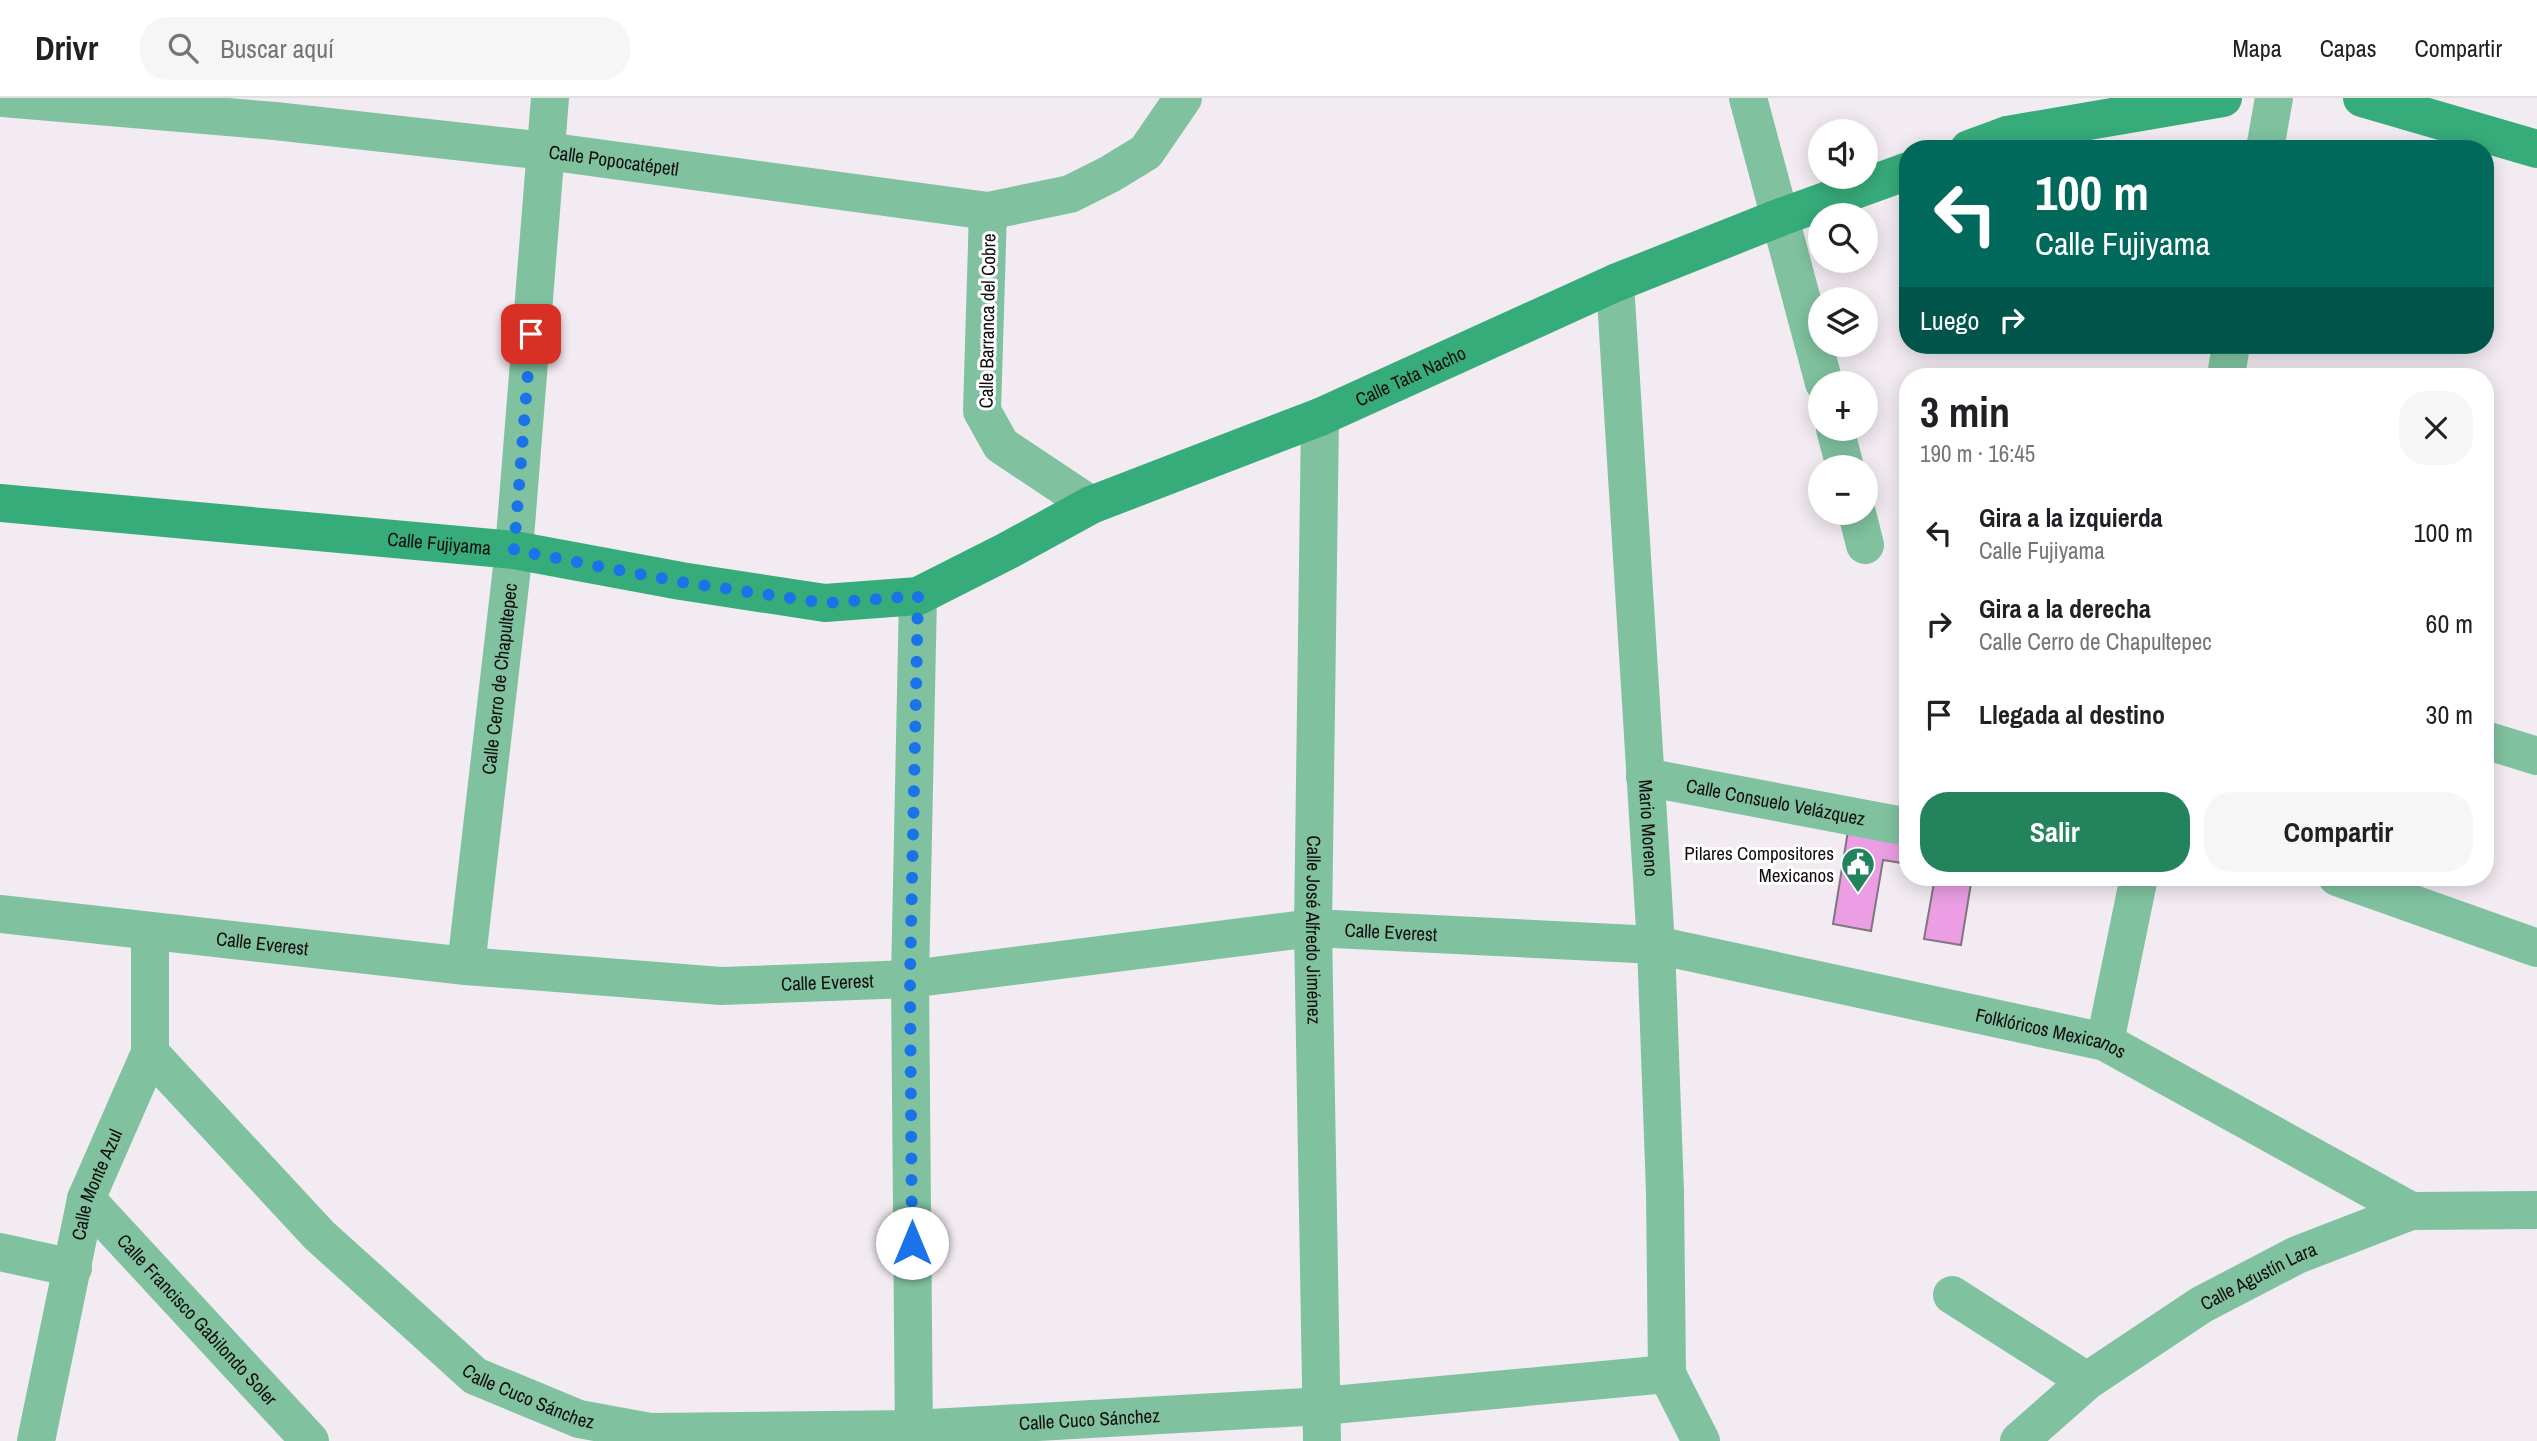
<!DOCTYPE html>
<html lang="es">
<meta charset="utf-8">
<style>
:root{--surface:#fff;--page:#f6f6f6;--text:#202124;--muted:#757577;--line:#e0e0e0;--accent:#22835c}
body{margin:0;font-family:"Archivo Narrow",sans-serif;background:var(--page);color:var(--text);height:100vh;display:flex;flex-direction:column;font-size:26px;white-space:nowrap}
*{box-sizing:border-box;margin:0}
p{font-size:23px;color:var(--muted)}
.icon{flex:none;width:38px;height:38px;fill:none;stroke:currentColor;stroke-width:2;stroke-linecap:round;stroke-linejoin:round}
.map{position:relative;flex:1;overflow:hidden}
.side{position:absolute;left:1899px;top:270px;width:595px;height:518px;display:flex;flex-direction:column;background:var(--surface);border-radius:28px;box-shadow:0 4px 18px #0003}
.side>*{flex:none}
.banner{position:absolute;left:1899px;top:42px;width:595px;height:214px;border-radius:28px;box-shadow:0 4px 18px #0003;background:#00695c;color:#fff;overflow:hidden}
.buttons{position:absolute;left:1808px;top:21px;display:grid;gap:14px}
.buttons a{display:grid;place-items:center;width:70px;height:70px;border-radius:50%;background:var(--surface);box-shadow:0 4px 18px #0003;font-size:35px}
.pin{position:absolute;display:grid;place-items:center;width:60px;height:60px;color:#fff;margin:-30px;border-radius:14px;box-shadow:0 4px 10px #0006}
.me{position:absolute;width:77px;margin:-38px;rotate:0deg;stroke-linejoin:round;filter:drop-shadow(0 0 5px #0008)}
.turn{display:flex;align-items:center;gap:24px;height:147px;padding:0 21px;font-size:32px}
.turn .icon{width:91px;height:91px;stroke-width:2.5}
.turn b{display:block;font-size:49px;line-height:60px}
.then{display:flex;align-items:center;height:66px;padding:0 21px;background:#0003;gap:14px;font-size:26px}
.round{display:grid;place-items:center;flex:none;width:74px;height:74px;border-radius:28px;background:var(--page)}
.head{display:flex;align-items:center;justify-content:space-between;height:119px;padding:0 21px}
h1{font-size:42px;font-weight:700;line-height:52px}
.action{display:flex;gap:14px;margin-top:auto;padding:14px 21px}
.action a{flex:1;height:80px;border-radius:28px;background:var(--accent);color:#fff;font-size:28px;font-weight:700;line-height:80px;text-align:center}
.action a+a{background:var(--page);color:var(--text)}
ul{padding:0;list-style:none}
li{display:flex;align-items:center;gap:21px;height:91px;padding:0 21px}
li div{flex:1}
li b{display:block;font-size:26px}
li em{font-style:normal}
header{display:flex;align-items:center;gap:42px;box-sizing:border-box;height:98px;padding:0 35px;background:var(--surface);border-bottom:2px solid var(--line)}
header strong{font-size:33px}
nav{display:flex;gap:38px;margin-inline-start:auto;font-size:24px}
.search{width:490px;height:63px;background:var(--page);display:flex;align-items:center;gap:18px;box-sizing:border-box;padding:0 24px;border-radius:28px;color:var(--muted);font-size:26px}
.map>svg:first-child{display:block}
.building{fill:#eb9ee3;stroke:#7e777d;stroke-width:2}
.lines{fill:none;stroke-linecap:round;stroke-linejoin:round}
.street{stroke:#80c2a0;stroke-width:38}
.secondary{stroke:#37ac7b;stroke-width:38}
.route{stroke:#1a73e8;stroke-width:12;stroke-dasharray:0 21.6}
.labels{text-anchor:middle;stroke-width:6;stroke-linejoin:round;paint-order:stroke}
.street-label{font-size:19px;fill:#110e10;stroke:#fff}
.poi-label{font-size:19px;fill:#110e10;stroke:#fff;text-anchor:end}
</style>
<header>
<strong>Drivr</strong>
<div class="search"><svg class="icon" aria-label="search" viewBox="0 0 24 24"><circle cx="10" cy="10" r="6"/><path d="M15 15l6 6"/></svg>Buscar aquí</div>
<nav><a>Mapa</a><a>Capas</a><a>Compartir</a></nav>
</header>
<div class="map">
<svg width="2537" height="1343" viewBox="0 0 2537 1343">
<rect width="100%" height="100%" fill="#f3ebf2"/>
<g class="building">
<path d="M1852,708L1908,717V766L1883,762L1871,833L1833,826Z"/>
<path d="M1935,779H1972L1961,847L1924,841Z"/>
</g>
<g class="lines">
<g class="street">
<path id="s1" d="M3,0L275,23L546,53L988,113L1070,96L1110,76L1146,54L1183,0"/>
<path d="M1748,0L1824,285"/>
<path d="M2265,51L2274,0"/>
<path d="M988,113L982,313L1001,347L1091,407"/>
<path id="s2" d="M1615,185L1656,847L1665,1094L1667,1276L1701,1343"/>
<path d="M2226,278L2231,247"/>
<path id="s3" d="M1320,319L1313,830L1322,1343"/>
<path d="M1835,331L1845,369"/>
<path d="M1857,415L1865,447"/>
<path d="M2485,642L2537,658"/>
<path id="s4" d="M1645,679L1908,729"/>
<path d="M2337,779L2537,850"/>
<path id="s5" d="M0,816L466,868L721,888L910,881L1313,830L1656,847L2105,944L2411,1113"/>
<path id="s6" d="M466,868L514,452L550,0"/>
<path d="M2105,944L2139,779"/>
<path id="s7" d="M150,955L319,1137L475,1278L579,1321L650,1334L914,1331L1322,1308L1667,1276"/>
<path id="s8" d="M86,1101L310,1343"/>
<path d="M0,1154L73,1170"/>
<path d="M1952,1197L2087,1283"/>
<path id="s9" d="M36,1343L86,1101L150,955V834"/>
<path d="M914,1343L910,881L918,498"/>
<path id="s10" d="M2019,1343L2087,1283L2201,1207L2297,1157L2411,1113L2537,1112"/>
</g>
<g class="secondary">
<path d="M2362,0L2537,51"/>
<path d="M1969,51L2007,37L2223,0"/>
<path id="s11" d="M0,405L514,452L681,483L825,505L918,498L1007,453L1091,407L1320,319L1615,185L1781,119L1908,73"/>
</g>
</g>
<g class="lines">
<path class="route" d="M531,236L514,452L681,484L825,505L918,498L910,881L912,1145"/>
</g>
<defs>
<g id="civic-pin" transform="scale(1.75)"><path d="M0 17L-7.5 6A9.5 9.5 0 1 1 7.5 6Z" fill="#22835c" stroke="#fff"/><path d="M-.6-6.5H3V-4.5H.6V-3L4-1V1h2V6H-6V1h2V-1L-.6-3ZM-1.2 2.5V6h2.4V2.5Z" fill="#fff"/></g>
</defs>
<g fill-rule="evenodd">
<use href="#civic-pin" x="1858" y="766"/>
</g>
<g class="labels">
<g class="street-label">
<text dy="7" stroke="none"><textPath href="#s1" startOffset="614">Calle Popocatépetl</textPath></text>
<text transform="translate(987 223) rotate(-89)" y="7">Calle Barranca del Cobre</text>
<text dy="7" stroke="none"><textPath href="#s11" startOffset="1465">Calle Tata Nacho</textPath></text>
<text dy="7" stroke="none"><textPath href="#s11" startOffset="441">Calle Fujiyama</textPath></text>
<text dy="7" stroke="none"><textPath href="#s6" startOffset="289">Calle Cerro de Chapultepec</textPath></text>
<text dy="7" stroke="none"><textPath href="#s4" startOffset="133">Calle Consuelo Velázquez</textPath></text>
<text dy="7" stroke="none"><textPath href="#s2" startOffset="546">Mario Moreno</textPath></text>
<text dy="7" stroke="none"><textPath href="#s3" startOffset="513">Calle José Alfredo Jiménez</textPath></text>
<text dy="7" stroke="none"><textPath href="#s5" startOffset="1398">Calle Everest</textPath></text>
<text dy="7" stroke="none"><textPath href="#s5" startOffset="264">Calle Everest</textPath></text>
<text dy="7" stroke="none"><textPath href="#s5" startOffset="831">Calle Everest</textPath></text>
<text dy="7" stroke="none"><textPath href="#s5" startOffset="2068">Folklóricos Mexicanos</textPath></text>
<text dy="7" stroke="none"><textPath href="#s9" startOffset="264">Calle Monte Azul</textPath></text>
<text dy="7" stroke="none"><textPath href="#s10" startOffset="292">Calle Agustín Lara</textPath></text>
<text dy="7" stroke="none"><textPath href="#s8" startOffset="164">Calle Francisco Gabilondo Soler</textPath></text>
<text dy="7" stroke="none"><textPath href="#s7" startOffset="516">Calle Cuco Sánchez</textPath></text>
<text dy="7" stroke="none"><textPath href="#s7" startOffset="1083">Calle Cuco Sánchez</textPath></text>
</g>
<g class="poi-label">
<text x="1834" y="762">Pilares Compositores<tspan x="1834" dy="22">Mexicanos</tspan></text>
</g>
</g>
</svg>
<div class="buttons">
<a><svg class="icon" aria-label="sound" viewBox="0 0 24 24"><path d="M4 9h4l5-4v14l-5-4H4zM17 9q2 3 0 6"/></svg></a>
<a><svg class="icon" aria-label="search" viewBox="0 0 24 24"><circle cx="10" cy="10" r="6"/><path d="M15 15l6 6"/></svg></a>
<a><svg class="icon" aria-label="layers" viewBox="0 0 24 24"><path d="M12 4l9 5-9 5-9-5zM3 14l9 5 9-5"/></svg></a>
<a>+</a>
<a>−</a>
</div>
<div class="pin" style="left:531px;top:236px;background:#d93025"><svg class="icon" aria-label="arrive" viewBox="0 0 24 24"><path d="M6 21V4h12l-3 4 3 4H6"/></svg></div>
<svg class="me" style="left:912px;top:1145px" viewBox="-20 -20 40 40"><circle r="19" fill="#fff"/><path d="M0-13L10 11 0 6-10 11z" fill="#1a73e8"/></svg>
<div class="banner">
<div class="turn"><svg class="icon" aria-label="left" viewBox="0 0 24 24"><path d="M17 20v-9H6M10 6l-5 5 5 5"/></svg><div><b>100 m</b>Calle Fujiyama</div></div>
<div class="then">Luego<svg class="icon" aria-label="right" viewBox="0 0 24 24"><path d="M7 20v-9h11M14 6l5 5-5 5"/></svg></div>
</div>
<section class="side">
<div class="head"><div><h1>3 min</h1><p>190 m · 16:45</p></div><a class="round"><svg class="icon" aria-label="close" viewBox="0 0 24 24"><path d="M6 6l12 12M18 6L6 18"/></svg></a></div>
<ul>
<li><svg class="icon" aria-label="left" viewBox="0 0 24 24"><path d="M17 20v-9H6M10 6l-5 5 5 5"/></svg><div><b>Gira a la izquierda</b><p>Calle Fujiyama</p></div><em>100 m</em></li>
<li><svg class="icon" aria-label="right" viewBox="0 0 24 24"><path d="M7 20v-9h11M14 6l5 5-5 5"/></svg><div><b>Gira a la derecha</b><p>Calle Cerro de Chapultepec</p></div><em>60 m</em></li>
<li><svg class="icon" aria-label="arrive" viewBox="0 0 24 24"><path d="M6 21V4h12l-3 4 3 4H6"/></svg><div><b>Llegada al destino</b></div><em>30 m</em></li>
</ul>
<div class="action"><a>Salir</a><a>Compartir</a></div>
</section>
</div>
